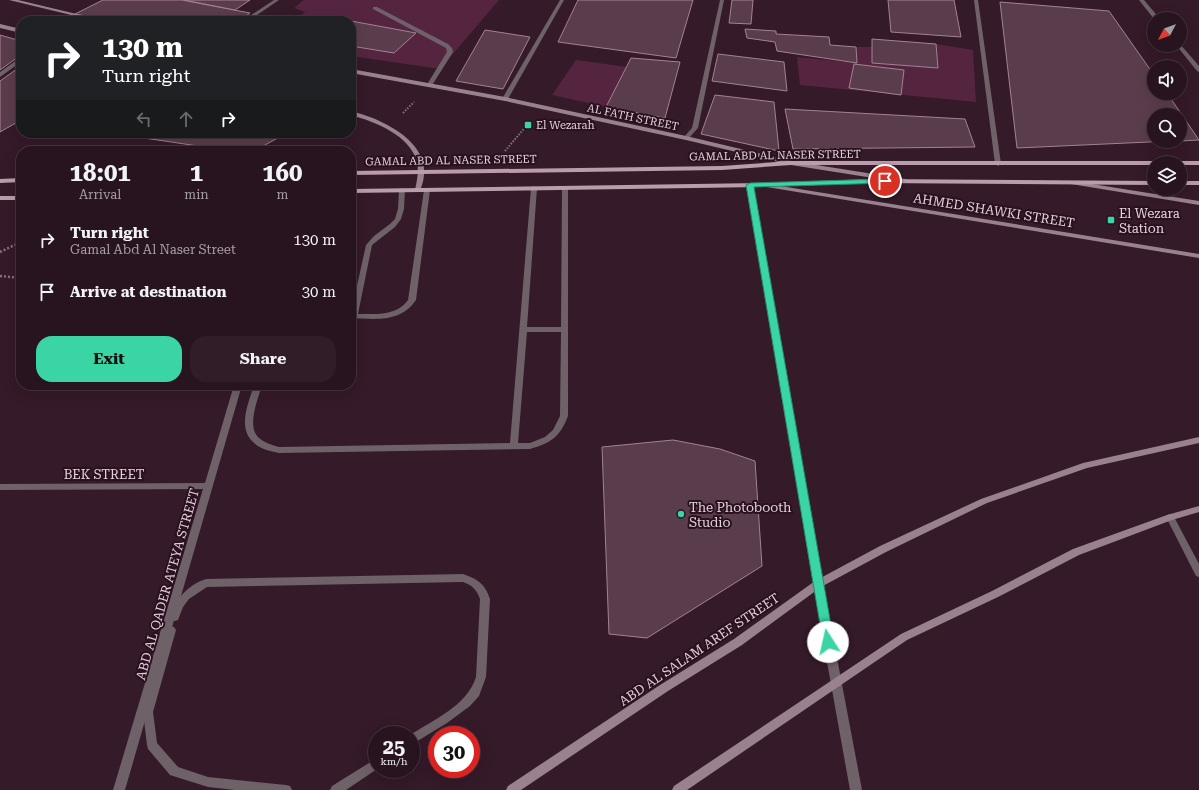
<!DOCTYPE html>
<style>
:root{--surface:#28141f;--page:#301d28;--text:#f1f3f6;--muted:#a59ea4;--line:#44333d;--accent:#3bd4a4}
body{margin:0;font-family:"Roboto Serif",serif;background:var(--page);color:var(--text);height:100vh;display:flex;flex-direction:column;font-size:15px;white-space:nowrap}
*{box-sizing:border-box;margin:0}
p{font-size:13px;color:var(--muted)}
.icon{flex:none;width:22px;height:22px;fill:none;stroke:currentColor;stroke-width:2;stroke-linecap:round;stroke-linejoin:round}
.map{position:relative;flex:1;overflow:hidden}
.side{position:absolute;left:16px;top:146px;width:340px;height:244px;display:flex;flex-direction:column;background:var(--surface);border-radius:16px;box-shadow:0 4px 16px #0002,0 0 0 1px var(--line)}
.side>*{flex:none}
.top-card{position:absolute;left:16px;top:16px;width:340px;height:122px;border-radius:16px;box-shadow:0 4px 16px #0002,0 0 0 1px var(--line);background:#202124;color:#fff;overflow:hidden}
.needle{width:26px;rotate:229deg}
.controls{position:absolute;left:1147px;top:12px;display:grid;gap:8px}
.controls a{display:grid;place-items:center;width:40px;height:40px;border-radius:50%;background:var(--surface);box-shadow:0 4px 16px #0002,0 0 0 1px var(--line);font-size:20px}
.speed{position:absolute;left:368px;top:726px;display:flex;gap:8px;font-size:20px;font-weight:700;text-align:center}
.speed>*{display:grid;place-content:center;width:52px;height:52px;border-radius:50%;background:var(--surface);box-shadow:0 4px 16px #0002,0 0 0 1px var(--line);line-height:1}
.speed small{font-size:10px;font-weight:400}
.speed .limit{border:6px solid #d22;background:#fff;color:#111}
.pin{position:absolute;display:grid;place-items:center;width:34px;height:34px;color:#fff;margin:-17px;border:2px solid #fff;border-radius:50%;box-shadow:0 1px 4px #0007}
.me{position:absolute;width:44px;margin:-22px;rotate:350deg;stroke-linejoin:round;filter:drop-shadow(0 0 3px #0008)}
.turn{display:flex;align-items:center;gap:14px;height:84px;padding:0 20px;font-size:18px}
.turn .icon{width:52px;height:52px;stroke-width:2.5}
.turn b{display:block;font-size:28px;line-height:34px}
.lanes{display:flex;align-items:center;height:38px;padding:0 20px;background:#0003;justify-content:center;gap:20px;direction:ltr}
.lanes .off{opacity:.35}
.eta{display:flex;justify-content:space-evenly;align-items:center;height:68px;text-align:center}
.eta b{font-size:24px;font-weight:700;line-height:28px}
.button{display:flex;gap:8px;margin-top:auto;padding:8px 20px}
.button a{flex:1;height:46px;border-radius:16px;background:var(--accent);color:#111;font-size:16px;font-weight:700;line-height:46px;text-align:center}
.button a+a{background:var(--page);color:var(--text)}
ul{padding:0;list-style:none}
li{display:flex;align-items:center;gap:12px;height:52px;padding:0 20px}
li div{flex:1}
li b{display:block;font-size:15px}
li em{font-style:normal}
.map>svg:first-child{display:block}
.green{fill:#552540}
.building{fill:#5a3d4c;stroke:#a38293}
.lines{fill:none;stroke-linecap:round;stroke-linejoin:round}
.path-far1{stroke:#87717c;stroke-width:2;stroke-dasharray:1.5 1.5;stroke-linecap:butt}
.path{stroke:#87717c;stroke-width:2.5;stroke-dasharray:2 2;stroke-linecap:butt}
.lane{fill:#6f6168;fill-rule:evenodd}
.street{fill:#6f6168;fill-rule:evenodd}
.secondary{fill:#99828e;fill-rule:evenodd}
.primary{fill:#ba9dab;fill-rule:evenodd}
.route{fill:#3bd4a4;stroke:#268a6b}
.poi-dot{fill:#3bd4a4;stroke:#2a111f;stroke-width:1.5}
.labels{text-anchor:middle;stroke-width:4;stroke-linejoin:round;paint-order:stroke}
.far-street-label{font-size:11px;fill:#e4d2da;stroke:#2a111f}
.far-poi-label{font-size:11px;fill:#e4d2da;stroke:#2a111f;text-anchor:start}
.street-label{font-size:13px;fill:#e4d2da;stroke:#2a111f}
.poi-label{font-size:13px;fill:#e4d2da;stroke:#2a111f;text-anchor:start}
</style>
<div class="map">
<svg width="1199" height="790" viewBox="0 0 1199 790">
<rect width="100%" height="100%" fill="#351a29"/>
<g class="green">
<path d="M304,0H499L440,69L351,56V21H295L305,12L294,8Z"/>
<path d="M936,44L973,50L976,102L800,85L797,57L857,63L856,47H872L873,63L938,68Z"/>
<path d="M576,60L627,67L606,107L552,95Z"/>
</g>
<g class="building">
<path d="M103,0H182L250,13L239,21H114L75,14Z"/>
<path d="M184,0H250L235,10Z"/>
<path d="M578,0H693L676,58L558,42Z"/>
<path d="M732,0H753L751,24L729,23Z"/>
<path d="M888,0H954L961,37L891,32Z"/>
<path d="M1000,2L1109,11L1154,75V93H1167L1199,140L1180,141V115H1154V141H1171L1017,148Z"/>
<path d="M351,21L416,33L394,53L351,46Z"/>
<path d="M745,29L776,31V34L829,37L830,45L856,47L857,63L777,51L775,42L747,38Z"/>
<path d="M485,30L530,37L503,89L456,81Z"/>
<path d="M0,35L21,41V55L0,70Z"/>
<path d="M872,39L936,44L938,68L872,63Z"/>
<path d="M718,54L784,62L787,91L712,81Z"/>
<path d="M631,58L680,62L665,118L606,107Z"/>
<path d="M854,64L904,70L901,95L849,88Z"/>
<path d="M21,66V120L0,132V81Z"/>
<path d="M715,95L774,102L779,151L701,134Z"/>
<path d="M785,109L965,119L975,147L793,149Z"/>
<path d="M110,133H287L254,151H232Z"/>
<path d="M673,440L720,449L755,461L762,566L647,638L609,634L602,447Z"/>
</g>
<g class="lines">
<g class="path-far1">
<path d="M403,113L414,102"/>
<path d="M505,151L528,124"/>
</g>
<g class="path">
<path d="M0,252L21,242"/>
<path d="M0,276L21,278"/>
</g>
<g class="lane">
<path d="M373,7H377L448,44L452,48L453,52L431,87L426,86L447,52L446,48L373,9Z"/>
<path d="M534,186L537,188L527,327H561L562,188L565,186L568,188V416C560,437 551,443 530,449L279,453C270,451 260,449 253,442C237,427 249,402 254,385H262C258,399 246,427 259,438C265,443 272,445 279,447L510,443L531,188ZM527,332H561L560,416L553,430L545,437L530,443H518Z"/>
<path d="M402,188L405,190L404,209L401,219L395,227L372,245L358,314C376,314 397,316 408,300L424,190L427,188L430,190L416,300C400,323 376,319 351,318V313L366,245L374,236L390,224L395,219L398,209L399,190Z"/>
<path d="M463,574C478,579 485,584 490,599L486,677L479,696L470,706L447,723L411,745V735H410C433,720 467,706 476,677L480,599C477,590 472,585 463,582L207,587L189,599L183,607L178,620L175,621L172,620L170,617C176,599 187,585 206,579Z"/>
<path d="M171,626L174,627L176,630L153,712L157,743L178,767L208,777L286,785L290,786L292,790H235L208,787L170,775L148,749L147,745L143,712L166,630L168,627Z"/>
<path d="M377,758V769L346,790H330L332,786Z"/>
</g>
<g class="street">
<path d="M274,0H279L248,21H242Z"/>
<path d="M560,0H564L508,99L503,100L502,99Z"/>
<path d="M720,0H724L698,128L688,139L686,140L683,138L692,128Z"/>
<path d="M974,0H978L1001,164L998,166L995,164Z"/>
<path d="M1139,0H1144L1160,19H1154Z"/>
<path d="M1180,44L1199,66V72L1197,71L1176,45H1180Z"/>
<path d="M21,57V62L0,77V72Z"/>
<path d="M750,183L753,185L823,584L862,790H850L813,584L747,185Z"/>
<path d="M234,385H242L125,790H113L203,489L0,490V484L205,483Z"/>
<path d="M1170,514L1173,515L1199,564V577L1196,576L1166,517L1167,515Z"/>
</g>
<g class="secondary">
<path d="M9,0H18L106,21H96Z"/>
<path d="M0,24L21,29V33L0,28Z"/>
<path d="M351,69L505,97L686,136L791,161L905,179L908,181L905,183L791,165L686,140L505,101L351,73Z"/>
<path d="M351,111C386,120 440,146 420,191L418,192L415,190C417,181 419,171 417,162C410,135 375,122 351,115Z"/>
<path d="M1073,181L1199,201V205L1071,184L1070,183Z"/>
<path d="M762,183L1199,254V258L760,186L759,185Z"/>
<path d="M1199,437V443L1087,468L987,503L886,552L821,587L742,645L668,691L521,790H506L508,786L660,685L734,639L815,581L880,546L981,499L1083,463Z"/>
<path d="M1199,506V512L1172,520L1079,555L998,597L907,640L687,790H672L674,786L901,634L992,591L1073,549L1167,515Z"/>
</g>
<g class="primary">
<path d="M791,161H1199V165H1180V163H1154V165H791L722,170L351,175V171L722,166Z"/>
<path d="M21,178V182L0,183V179Z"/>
<path d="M872,179L1154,181V185L872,183L761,187L351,193V189L761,183Z"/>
<rect x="1180" y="181" width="19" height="4"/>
<rect x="0" y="196" width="21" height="4"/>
</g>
</g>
<path class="route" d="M885,179L889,181L888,183L754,187L834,642L832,645L828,647L824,645L823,642L746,185L750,183Z"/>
<g class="poi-dot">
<rect x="524" y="121" width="8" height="8" rx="2"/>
<rect x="1107" y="216" width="8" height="8" rx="2"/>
<circle cx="681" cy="514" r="4"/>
</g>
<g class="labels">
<g class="far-street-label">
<text transform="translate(633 117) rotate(12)" y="4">AL FATH STREET</text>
<text transform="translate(775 155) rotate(-1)" y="4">GAMAL ABD AL NASER STREET</text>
<text transform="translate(451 160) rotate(-1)" y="4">GAMAL ABD AL NASER STREET</text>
</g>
<g class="far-poi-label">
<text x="536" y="129">El Wezarah</text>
</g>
<g class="street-label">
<text transform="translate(994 210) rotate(9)" y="5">AHMED SHAWKI STREET</text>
<text x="104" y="479">BEK STREET</text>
<text transform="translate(167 584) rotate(-74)" y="5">ABD AL QADER ATEYA STREET</text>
<text transform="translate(699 649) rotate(-34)" y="5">ABD AL SALAM AREF STREET</text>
</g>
<g class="poi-label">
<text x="1119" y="218">El Wezara<tspan x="1119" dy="15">Station</tspan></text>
<text x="689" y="512">The Photobooth<tspan x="689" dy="15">Studio</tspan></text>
</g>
</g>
</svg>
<div class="controls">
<a><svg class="needle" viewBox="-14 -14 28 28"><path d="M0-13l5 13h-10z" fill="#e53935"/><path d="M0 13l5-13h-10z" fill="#a59ea4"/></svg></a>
<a><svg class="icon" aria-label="sound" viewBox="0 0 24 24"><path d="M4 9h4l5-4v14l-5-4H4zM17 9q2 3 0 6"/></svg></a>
<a><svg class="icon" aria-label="search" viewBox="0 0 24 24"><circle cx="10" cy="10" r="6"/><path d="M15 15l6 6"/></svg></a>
<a><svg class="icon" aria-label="layers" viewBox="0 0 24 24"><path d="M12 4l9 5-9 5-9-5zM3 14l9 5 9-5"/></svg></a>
</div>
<div class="speed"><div>25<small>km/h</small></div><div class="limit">30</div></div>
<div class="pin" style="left:885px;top:181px;background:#d93025"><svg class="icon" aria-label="arrive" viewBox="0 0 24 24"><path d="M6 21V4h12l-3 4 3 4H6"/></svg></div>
<svg class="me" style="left:828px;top:642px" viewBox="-20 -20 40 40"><circle r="19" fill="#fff"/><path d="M0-13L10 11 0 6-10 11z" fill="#3bd4a4"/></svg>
<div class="top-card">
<div class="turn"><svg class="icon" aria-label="right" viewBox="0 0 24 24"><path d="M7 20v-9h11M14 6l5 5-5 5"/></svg><div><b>130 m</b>Turn right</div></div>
<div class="lanes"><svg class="icon off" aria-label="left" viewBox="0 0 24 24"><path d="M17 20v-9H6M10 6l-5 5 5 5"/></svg><svg class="icon off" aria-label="ahead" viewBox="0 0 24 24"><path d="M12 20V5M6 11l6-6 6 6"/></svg><svg class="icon" aria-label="right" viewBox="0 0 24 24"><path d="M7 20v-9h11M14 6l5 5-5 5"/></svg></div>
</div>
<section class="side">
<div class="eta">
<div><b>18:01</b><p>Arrival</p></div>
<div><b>1</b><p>min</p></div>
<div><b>160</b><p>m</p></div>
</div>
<ul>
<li><svg class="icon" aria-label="right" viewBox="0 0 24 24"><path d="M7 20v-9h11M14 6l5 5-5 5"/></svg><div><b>Turn right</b><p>Gamal Abd Al Naser Street</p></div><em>130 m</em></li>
<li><svg class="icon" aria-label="arrive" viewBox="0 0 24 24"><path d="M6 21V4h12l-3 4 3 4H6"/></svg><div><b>Arrive at destination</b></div><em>30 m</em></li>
</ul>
<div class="button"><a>Exit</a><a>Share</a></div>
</section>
</div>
